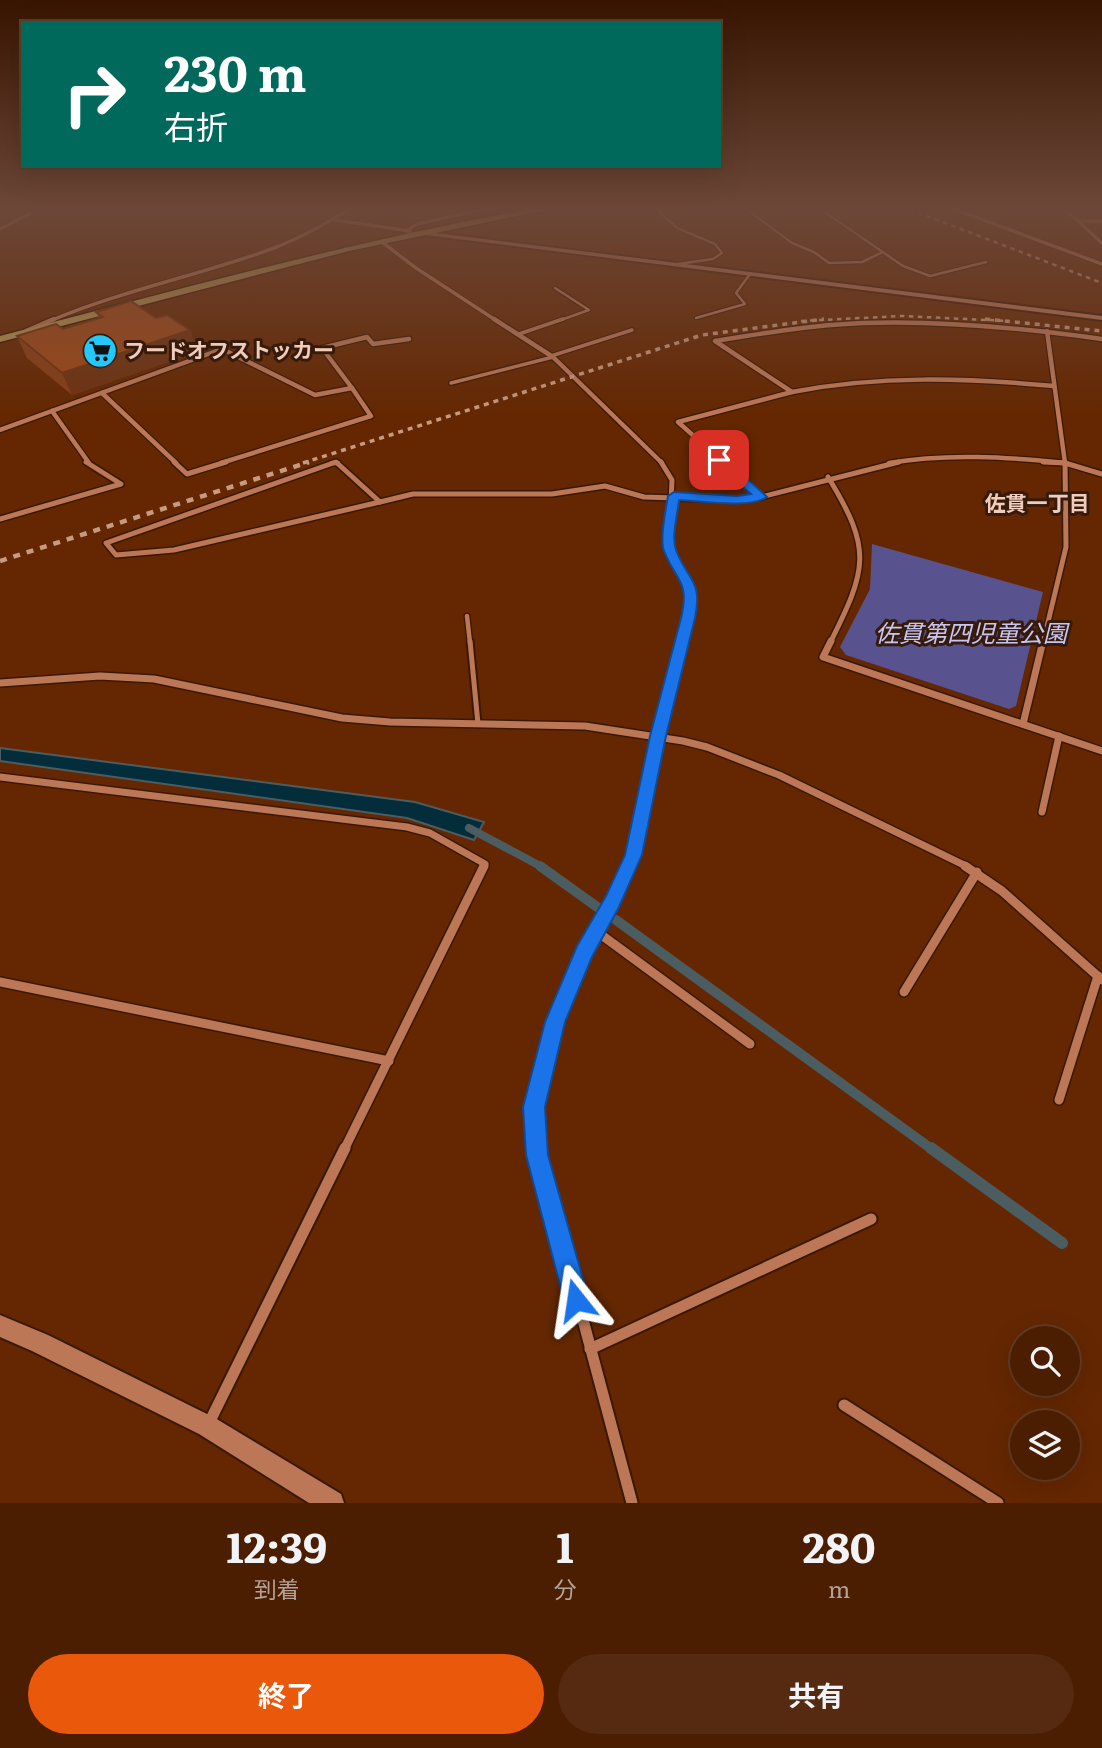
<!DOCTYPE html>
<html lang="ja">
<meta charset="utf-8">
<style>
:root{--surface:#4b1d01;--page:#552a10;--text:#f1f3f6;--muted:#b2a299;--line:#623b23;--accent:#ea580c}
body{margin:0;font-family:Literata,"Noto Sans JP",serif;background:var(--page);color:var(--text);height:100vh;display:flex;flex-direction:column;font-size:26px;white-space:nowrap}
*{box-sizing:border-box;margin:0}
p{font-size:23px;color:var(--muted)}
.icon{flex:none;width:38px;height:38px;fill:none;stroke:currentColor;stroke-width:2;stroke-linecap:round;stroke-linejoin:round}
.map{position:relative;height:1503px;overflow:hidden}
.drawer{display:flex;flex-direction:column;background:var(--surface);flex:1}
.drawer>*{flex:none}
.guide{position:absolute;left:21px;top:21px;width:700px;height:147px;border-radius:0px;box-shadow:0 7px 28px #0002,0 0 0 2px var(--line);background:#00695c;color:#fff;overflow:hidden}
.controls{position:absolute;left:1010px;top:1326px;display:grid;gap:14px}
.controls a{display:grid;place-items:center;width:70px;height:70px;border-radius:50%;background:var(--surface);box-shadow:0 7px 28px #0002,0 0 0 2px var(--line);font-size:35px}
.pin{position:absolute;display:grid;place-items:center;width:60px;height:60px;color:#fff;margin:-30px;border-radius:14px;box-shadow:0 4px 10px #0006}
.me{position:absolute;width:77px;margin:-38px;rotate:345deg;stroke-linejoin:round;filter:drop-shadow(0 0 5px #0008)}
.turn{display:flex;align-items:center;gap:24px;height:147px;padding:0 28px;font-size:32px}
.turn .icon{width:91px;height:91px;stroke-width:2.5}
.turn b{display:block;font-size:49px;line-height:60px}
.eta{display:flex;justify-content:space-evenly;align-items:center;height:119px;text-align:center}
.eta b{font-size:42px;font-weight:700;line-height:49px}
.action{display:flex;gap:14px;margin-top:auto;padding:14px 28px}
.action a{flex:1;height:80px;border-radius:42px;background:var(--accent);color:#fff;font-size:28px;font-weight:700;line-height:80px;text-align:center}
.action a+a{background:var(--page);color:var(--text)}
.map>svg:first-child{display:block}
.green{fill:#58528e}
.water{fill:#032d3b;stroke:#4b5d61;stroke-width:2}
.lines{fill:none;stroke-linecap:round;stroke-linejoin:round}
.stream-far2{stroke:#4b5d61;stroke-width:8}
.stream-far1{stroke:#4b5d61;stroke-width:10}
.stream{stroke:#4b5d61;stroke-width:12}
.lane-far3-casing{stroke:#3a1807;stroke-width:4.5}
.lane-far2-casing{stroke:#3a1807;stroke-width:6}
.lane-far1-casing{stroke:#3a1807;stroke-width:7}
.lane-casing{stroke:#3a1807;stroke-width:9}
.street-far5-casing{stroke:#3a1807;stroke-width:5}
.street-far4-casing{stroke:#3a1807;stroke-width:7}
.street-far3-casing{stroke:#3a1807;stroke-width:8}
.street-far2-casing{stroke:#3a1807;stroke-width:10}
.street-far1-casing{stroke:#3a1807;stroke-width:12}
.street-casing{stroke:#3a1807;stroke-width:15}
.secondary-casing{stroke:#3a1807;stroke-width:4}
.primary-casing{stroke:#3a1807;stroke-width:3}
.lane-far3{stroke:#bc7756;stroke-width:2.5}
.lane-far2{stroke:#bc7756;stroke-width:3.5}
.lane-far1{stroke:#bc7756;stroke-width:4.5}
.lane{stroke:#bc7756;stroke-width:5}
.street-far5{stroke:#bc7756;stroke-width:3.5}
.street-far4{stroke:#bc7756;stroke-width:4.5}
.street-far3{stroke:#bc7756;stroke-width:5}
.street-far2{stroke:#bc7756;stroke-width:7}
.street-far1{stroke:#bc7756;stroke-width:9}
.street{stroke:#bc7756;stroke-width:11}
.secondary{fill:#bc7756;fill-rule:evenodd}
.primary{fill:#b29451;fill-rule:evenodd}
.rail-far2{stroke:#c79a82;stroke-width:2.5;stroke-dasharray:4.5 4.5;stroke-linecap:butt}
.rail-far1{stroke:#c79a82;stroke-width:3.5;stroke-dasharray:5 5;stroke-linecap:butt}
.rail{stroke:#c79a82;stroke-width:4.5;stroke-dasharray:7 7;stroke-linecap:butt}
.wall{fill:#863e15}
.shaded-wall{fill:#6d3211}
.building{fill:#9c4818;stroke:#6d3211;stroke-width:2}
.route{fill:#1a73e8;stroke:#114b97;stroke-width:2}
.labels{text-anchor:middle;stroke-width:6;stroke-linejoin:round;paint-order:stroke}
.far-poi-label{font-size:21px;font-weight:bold;fill:#f2ccba;stroke:#361b0d;text-anchor:start}
.far-neighbourhood-label{font-size:21px;font-weight:bold;fill:#f2ccba;stroke:#361b0d}
.park-label{font-size:24px;font-style:italic;fill:#c7c6f3;stroke:#361b0d}
</style>
<div class="map">
<svg width="1102" height="1503" viewBox="0 0 1102 1503">
<rect width="100%" height="100%" fill="#642701"/>
<path class="green" d="M872,544L1043,592L1016,706L1009,709L846,655L840,647L870,589Z"/>
<path class="water" d="M0,748L415,802L484,822L474,840L407,818L0,761Z"/>
<g class="lines">
<path class="stream-far2" d="M469,828L542,867"/>
<g class="stream-far1">
<path d="M540,866L600,909"/>
<path d="M616,920L933,1150"/>
</g>
<path class="stream" d="M931,1148L1062,1243"/>
<g class="lane-far3-casing">
<g id="lane-far3">
<path d="M662,206L660,213L677,228L715,244L722,253L713,259L678,264"/>
<path d="M742,206L792,243L814,252L829,263L862,262L883,252"/>
<path d="M816,206L903,266L930,276L986,262"/>
<path d="M555,288L589,310L558,321"/>
<path d="M696,318L745,304L736,293L750,274"/>
</g>
</g>
<g class="lane-far2-casing">
<g id="lane-far2">
<path d="M519,334L563,319"/>
<path d="M551,356L632,330"/>
<path d="M451,383L553,357"/>
</g>
</g>
<g class="lane-far1-casing">
<path id="lane-far1" d="M467,616L470,643"/>
</g>
<g class="lane-casing">
<path id="lane" d="M470,641L478,724"/>
</g>
<g class="street-far5-casing">
<g id="street-far5">
<path d="M946,206L1102,264"/>
<path d="M1060,206L1078,221"/>
<path d="M335,220L410,231"/>
<path d="M1102,221H1078L1102,243"/>
<path d="M0,229L33,212"/>
<path d="M406,231L417,224L498,206"/>
<path d="M382,242L416,268L497,321"/>
<path d="M50,321C123,290 201,275 274,248C303,237 329,222 355,206"/>
</g>
</g>
<g class="street-far4-casing">
<g id="street-far4">
<path d="M494,319L553,357L662,463"/>
<path d="M26,331L54,319"/>
<path d="M1047,331L1065,463"/>
<path d="M352,388L322,348L367,337L373,344L409,339"/>
<path d="M792,392C880,375 965,378 1054,386"/>
<path d="M102,393L176,463"/>
<path d="M52,411L89,463"/>
<path d="M0,430L222,349L315,395L352,388L371,416L221,463"/>
<path d="M332,463H338"/>
<path d="M724,463L678,422L792,392L715,341C764,333 813,325 863,323C943,320 1023,328 1102,339"/>
<path d="M889,463C946,453 1008,457 1066,463"/>
</g>
</g>
<g class="street-far3-casing">
<g id="street-far3">
<path d="M174,462L187,474L226,462"/>
<path d="M336,462L380,502L174,550L116,555L106,543Z"/>
<path d="M661,462L672,480L669,549L689,582L691,603L681,643"/>
<path d="M722,462L761,497"/>
<path d="M1043,462L1065,463L1102,474"/>
<path d="M828,477C873,550 867,569 830,643"/>
<path d="M380,502L413,494H552L605,486L644,497L737,500L761,497L899,462"/>
<path d="M0,519L121,484L86,462"/>
<path d="M1043,643L1066,547L1065,462"/>
</g>
</g>
<g class="street-far2-casing">
<g id="street-far2">
<path d="M831,641L823,657L1102,751"/>
<path d="M0,683L100,676L154,679L342,718L390,722L585,726L683,741L707,747L779,775L968,867"/>
<path d="M1023,724L1043,641"/>
<path d="M0,777L407,827L430,833L485,864L483,867"/>
<path d="M1042,812L1059,736"/>
<path d="M628,867L633,855L682,641"/>
</g>
</g>
<g class="street-far1-casing">
<g id="street-far1">
<path d="M965,866L1002,891L1102,980"/>
<path d="M596,931L750,1044"/>
<path d="M0,982L389,1061"/>
<path d="M904,992L977,872"/>
<path d="M1059,1100L1098,976"/>
<path d="M344,1150L484,866"/>
<path d="M537,1150L534,1107L555,1022L584,952L613,901L628,866"/>
</g>
</g>
<g class="street-casing">
<g id="street">
<path d="M537,1148L632,1503"/>
<path d="M590,1349L871,1219"/>
<path d="M844,1405L998,1503"/>
<path d="M209,1423L345,1148"/>
</g>
</g>
<g class="secondary-casing">
<g id="secondary">
<path d="M420,231L1102,316V320L418,234Z"/>
<path d="M0,1315L48,1335L215,1418L341,1494L344,1503H309L199,1434L32,1351L0,1337Z"/>
</g>
</g>
<g class="primary-casing">
<path id="primary" d="M548,206H565L349,251L0,342V336C182,289 363,238 548,206Z"/>
</g>
<use href="#lane-far3" class="lane-far3"/>
<use href="#lane-far2" class="lane-far2"/>
<use href="#lane-far1" class="lane-far1"/>
<use href="#lane" class="lane"/>
<use href="#street-far5" class="street-far5"/>
<use href="#street-far4" class="street-far4"/>
<use href="#street-far3" class="street-far3"/>
<use href="#street-far2" class="street-far2"/>
<use href="#street-far1" class="street-far1"/>
<use href="#street" class="street"/>
<use href="#secondary" class="secondary"/>
<use href="#primary" class="primary"/>
<g class="rail-far2">
<path d="M901,206L1102,283"/>
<path d="M801,321L902,316L1009,321"/>
</g>
<g class="rail-far1">
<path d="M985,319L1102,331"/>
<path d="M303,463L702,335L824,319"/>
</g>
<path class="rail" d="M0,561L309,462"/>
</g>
<path class="wall" d="M96,312L156,318L190,330L197,352L72,395L27,358L17,336L63,329L99,318Z"/>
<path class="shaded-wall" d="M190,330L197,352L72,395L62,373Z"/>
<path class="building" d="M131,301L156,318L167,315L190,330L62,373L17,336L56,324L63,329L103,317L96,312Z"/>
<linearGradient id="sky" x2="0" y2="1"><stop stop-color="#371501"/><stop offset="0.5" stop-color="#6c4738"/><stop offset="1" stop-color="#6c4738" stop-opacity="0"/></linearGradient>
<rect width="1102" height="416" fill="url(#sky)"/>
<path class="route" d="M715,457H723L767,497C750,509 701,501 679,500C678,513 671,537 676,550C687,580 703,579 695,618L666,736L642,855L619,907L592,957L565,1022L545,1107L548,1155L589,1300L585,1309L576,1313L568,1309L564,1300L526,1155L523,1107L545,1022L577,946L606,896L625,855L650,736L681,618C690,581 676,581 664,551C659,540 666,508 668,496L674,492L737,496L751,494L715,462Z"/>
<defs>
<g id="supermarket-disc" transform="scale(1.75)"><circle r="9.5" fill="#21c9fd" stroke="#361b0d"/><path d="M-6-5.5h2.5l.6 2H6L4.5 2H-2.5L-4.4-4H-6ZM-1.5 3.2a1.3 1.3 0 1 0 .1 0ZM3 3.2a1.3 1.3 0 1 0 .1 0Z" fill="#111"/></g>
</defs>
<g fill-rule="evenodd">
<use href="#supermarket-disc" x="100" y="351"/>
</g>
<g class="labels">
<g class="far-poi-label">
<text x="124" y="358">フードオフストッカー</text>
</g>
<g class="far-neighbourhood-label">
<text x="1037" y="511">佐貫一丁目</text>
</g>
<g class="park-label">
<text x="971" y="642">佐貫第四児童公園</text>
</g>
</g>
</svg>
<div class="controls">
<a><svg class="icon" aria-label="search" viewBox="0 0 24 24"><circle cx="10" cy="10" r="6"/><path d="M15 15l6 6"/></svg></a>
<a><svg class="icon" aria-label="layers" viewBox="0 0 24 24"><path d="M12 4l9 5-9 5-9-5zM3 14l9 5 9-5"/></svg></a>
</div>
<div class="pin" style="left:719px;top:460px;background:#d93025"><svg class="icon" aria-label="arrive" viewBox="0 0 24 24"><path d="M6 21V4h12l-3 4 3 4H6"/></svg></div>
<svg class="me" style="left:576px;top:1300px" viewBox="-20 -20 40 40"><path d="M0-17L14 15 0 8-14 15z" fill="#1a73e8" stroke="#fff" stroke-width="4"/></svg>
<div class="guide">
<div class="turn"><svg class="icon" aria-label="right" viewBox="0 0 24 24"><path d="M7 20v-9h11M14 6l5 5-5 5"/></svg><div><b>230 m</b>右折</div></div>
</div>
</div>
<section class="drawer">
<div class="eta">
<div><b>12:39</b><p>到着</p></div>
<div><b>1</b><p>分</p></div>
<div><b>280</b><p>m</p></div>
</div>
<div class="action"><a>終了</a><a>共有</a></div>
</section>
